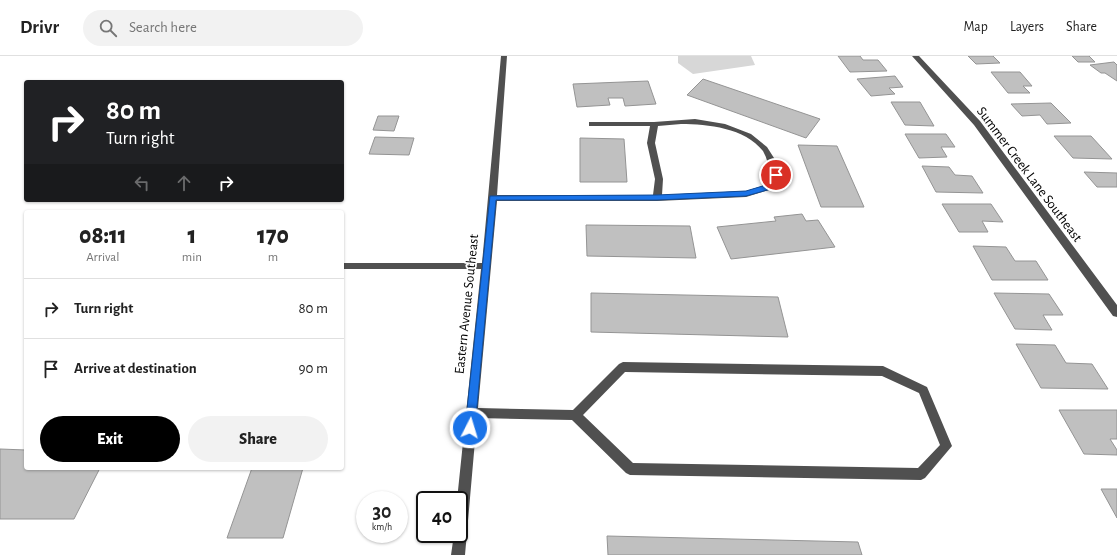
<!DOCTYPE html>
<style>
:root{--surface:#fff;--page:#f2f2f2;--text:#222;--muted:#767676;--line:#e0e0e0;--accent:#000}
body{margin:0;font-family:"Alegreya Sans",sans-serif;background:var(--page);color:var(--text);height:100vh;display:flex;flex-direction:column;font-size:15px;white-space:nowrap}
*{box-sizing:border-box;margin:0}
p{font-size:13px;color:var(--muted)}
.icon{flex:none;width:22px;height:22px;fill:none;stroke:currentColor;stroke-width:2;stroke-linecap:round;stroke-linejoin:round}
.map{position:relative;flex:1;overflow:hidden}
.details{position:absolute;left:24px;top:154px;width:320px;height:260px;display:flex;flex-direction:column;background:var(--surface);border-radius:4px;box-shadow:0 1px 3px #0004}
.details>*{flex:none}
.hud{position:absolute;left:24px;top:24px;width:320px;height:122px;border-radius:4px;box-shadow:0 1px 3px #0004;background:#202124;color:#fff;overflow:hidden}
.speed{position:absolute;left:356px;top:435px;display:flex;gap:8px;font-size:20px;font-weight:700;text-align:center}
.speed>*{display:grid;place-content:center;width:52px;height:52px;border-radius:50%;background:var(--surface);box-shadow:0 1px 3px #0004;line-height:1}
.speed small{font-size:10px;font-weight:400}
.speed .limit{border:2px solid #111;border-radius:6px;background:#fff;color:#111}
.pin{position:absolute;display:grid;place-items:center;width:34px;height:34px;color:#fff;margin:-17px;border:2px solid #fff;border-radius:50%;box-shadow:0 1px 4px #0007}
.me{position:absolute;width:44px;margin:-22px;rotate:5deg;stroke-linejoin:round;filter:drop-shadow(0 0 3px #0008)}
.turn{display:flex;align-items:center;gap:14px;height:84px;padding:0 16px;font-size:18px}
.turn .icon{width:52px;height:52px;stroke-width:2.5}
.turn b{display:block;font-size:28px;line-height:34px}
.lanes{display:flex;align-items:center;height:38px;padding:0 16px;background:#0003;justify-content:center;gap:20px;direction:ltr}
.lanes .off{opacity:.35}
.eta{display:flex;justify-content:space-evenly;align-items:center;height:68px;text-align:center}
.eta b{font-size:24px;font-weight:800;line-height:28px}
.primary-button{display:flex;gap:8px;margin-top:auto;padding:8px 16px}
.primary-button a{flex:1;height:46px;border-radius:24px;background:var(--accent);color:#fff;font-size:16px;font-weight:800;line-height:46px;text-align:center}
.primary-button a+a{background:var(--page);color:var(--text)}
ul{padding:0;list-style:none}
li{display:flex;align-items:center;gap:12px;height:60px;padding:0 16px;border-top:1px solid var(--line)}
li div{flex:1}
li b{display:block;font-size:15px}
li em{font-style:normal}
header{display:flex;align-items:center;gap:24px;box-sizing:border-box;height:56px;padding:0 20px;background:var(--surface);border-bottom:1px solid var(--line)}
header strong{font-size:19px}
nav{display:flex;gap:22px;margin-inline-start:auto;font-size:14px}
.search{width:280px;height:36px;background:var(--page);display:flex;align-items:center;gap:10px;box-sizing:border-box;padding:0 14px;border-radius:22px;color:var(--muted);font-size:15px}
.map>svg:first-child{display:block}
.green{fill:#d7d7d7}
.building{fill:#c0c0c0;stroke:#949494}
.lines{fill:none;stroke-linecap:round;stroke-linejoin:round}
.minor{fill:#505050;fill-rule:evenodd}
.route{fill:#1a73e8;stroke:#114b97}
.labels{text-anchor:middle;stroke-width:3.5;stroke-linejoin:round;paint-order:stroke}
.street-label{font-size:14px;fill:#000;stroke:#fff}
</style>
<header>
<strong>Drivr</strong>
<div class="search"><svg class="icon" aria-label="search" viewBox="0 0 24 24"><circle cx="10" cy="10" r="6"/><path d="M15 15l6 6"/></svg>Search here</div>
<nav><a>Map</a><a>Layers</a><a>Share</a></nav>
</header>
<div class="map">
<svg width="1117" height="499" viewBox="0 0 1117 499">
<rect width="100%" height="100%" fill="#fff"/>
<path class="green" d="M678,0H751L755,9L693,18L678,7Z"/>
<g class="building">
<path d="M838,0H860L863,4H878L887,15L850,16Z"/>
<path d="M968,0H993L1000,7L976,8Z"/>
<path d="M1072,0H1089L1095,6H1078Z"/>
<path d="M1114,6L1117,9V25L1105,17H1101L1090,9Z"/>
<path d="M991,16H1020L1032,30H1023L1030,37H1008Z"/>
<path d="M895,20L903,31L889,32L895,38L871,40L857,23Z"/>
<path d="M703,23L820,63L806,82L687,39Z"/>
<path d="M648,25L656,48L625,50L623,42H608L610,49L577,51L573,28Z"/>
<path d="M891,46H920L934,70L905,69Z"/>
<path d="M1051,47L1071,67L1047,68L1040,59L1022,60L1011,48Z"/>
<path d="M378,60H399L394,75L373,74Z"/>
<path d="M905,78H946L955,91H941L947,101L919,102Z"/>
<path d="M1054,80H1091L1112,103L1073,102Z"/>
<path d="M375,81L414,82L409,99L369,98Z"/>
<path d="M580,82L624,83L627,126H580Z"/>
<path d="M798,89L837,90L864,151H821Z"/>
<path d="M922,110L949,111L955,119L972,120L983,137L936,136Z"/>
<path d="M1084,116L1117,117V131H1097Z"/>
<path d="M942,148H991L1003,166L982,165L988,176H959Z"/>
<path d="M802,158L806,165L818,164L835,191L731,203L717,171L776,165L774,161Z"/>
<path d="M586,169L690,170L696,202L587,200Z"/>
<path d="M973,190L1006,191L1015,205H1036L1048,224H992Z"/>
<path d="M591,237L778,241L788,281L591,276Z"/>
<path d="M994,237L1049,238L1063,259H1043L1052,274L1015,273Z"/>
<path d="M1016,288L1055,289L1066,307L1092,308L1108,333L1041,332Z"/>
<path d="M1059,354H1117V383H1110L1117,394V399L1084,398Z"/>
<path d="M0,393L26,394V412H100L74,463H0Z"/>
<path d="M252,412H303L283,482H227Z"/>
<path d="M1101,433H1117V462Z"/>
<path d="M607,480L858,486L862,499H608Z"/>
</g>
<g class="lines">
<g class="minor">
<path d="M501,0H507L497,139H653L655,123L647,87L650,70H589V66H654L695,63L725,68L751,78L767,91L774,102L779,119L772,133L746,141L657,145H497L478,352L573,354L619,308L623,306L883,310L927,331L952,390L925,422L921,424L630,419L626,417L572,364L477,362L465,499H451L454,478H459V444H457L481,213H342V207H482ZM681,68C708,68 745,72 763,95C767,102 769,111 771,119L766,129L746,135L662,139L663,123L655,87L658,70ZM625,316L882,320L919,337L940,389L918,412L633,407L583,359Z"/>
<path d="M912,0H919L980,65L1117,249V261L1113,260L974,69Z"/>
</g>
</g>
<path class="route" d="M776,117L779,119L771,133L746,140L657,144H496L475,372L474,375L470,377L466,375L465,372L490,140L657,139L746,135L766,129L773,118Z"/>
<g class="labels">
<g class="street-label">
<text transform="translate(1030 118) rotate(53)" y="5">Summer Creek Lane Southeast</text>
<text transform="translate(466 248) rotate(-84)" y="5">Eastern Avenue Southeast</text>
</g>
</g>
</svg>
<div class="speed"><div>30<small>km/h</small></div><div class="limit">40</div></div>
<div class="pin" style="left:776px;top:119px;background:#d93025"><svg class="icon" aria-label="arrive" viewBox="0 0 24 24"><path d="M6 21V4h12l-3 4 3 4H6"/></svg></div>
<svg class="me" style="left:470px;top:372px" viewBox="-20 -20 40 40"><circle r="17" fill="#1a73e8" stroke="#fff" stroke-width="3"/><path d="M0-11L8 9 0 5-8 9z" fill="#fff"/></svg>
<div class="hud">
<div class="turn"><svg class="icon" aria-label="right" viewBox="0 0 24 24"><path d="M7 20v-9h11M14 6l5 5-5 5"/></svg><div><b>80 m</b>Turn right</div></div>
<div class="lanes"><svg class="icon off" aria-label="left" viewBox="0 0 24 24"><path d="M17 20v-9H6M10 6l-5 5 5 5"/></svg><svg class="icon off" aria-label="ahead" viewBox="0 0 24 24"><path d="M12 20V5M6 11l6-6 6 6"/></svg><svg class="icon" aria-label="right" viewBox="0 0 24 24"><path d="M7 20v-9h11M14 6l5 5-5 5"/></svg></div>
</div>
<section class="details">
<div class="eta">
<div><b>08:11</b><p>Arrival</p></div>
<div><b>1</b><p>min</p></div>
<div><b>170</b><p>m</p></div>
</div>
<ul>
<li><svg class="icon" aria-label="right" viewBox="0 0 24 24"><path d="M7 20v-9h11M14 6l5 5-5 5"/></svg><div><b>Turn right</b></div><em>80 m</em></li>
<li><svg class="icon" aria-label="arrive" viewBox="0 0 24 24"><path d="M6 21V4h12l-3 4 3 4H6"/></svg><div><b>Arrive at destination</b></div><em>90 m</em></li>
</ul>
<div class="primary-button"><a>Exit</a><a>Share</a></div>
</section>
</div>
